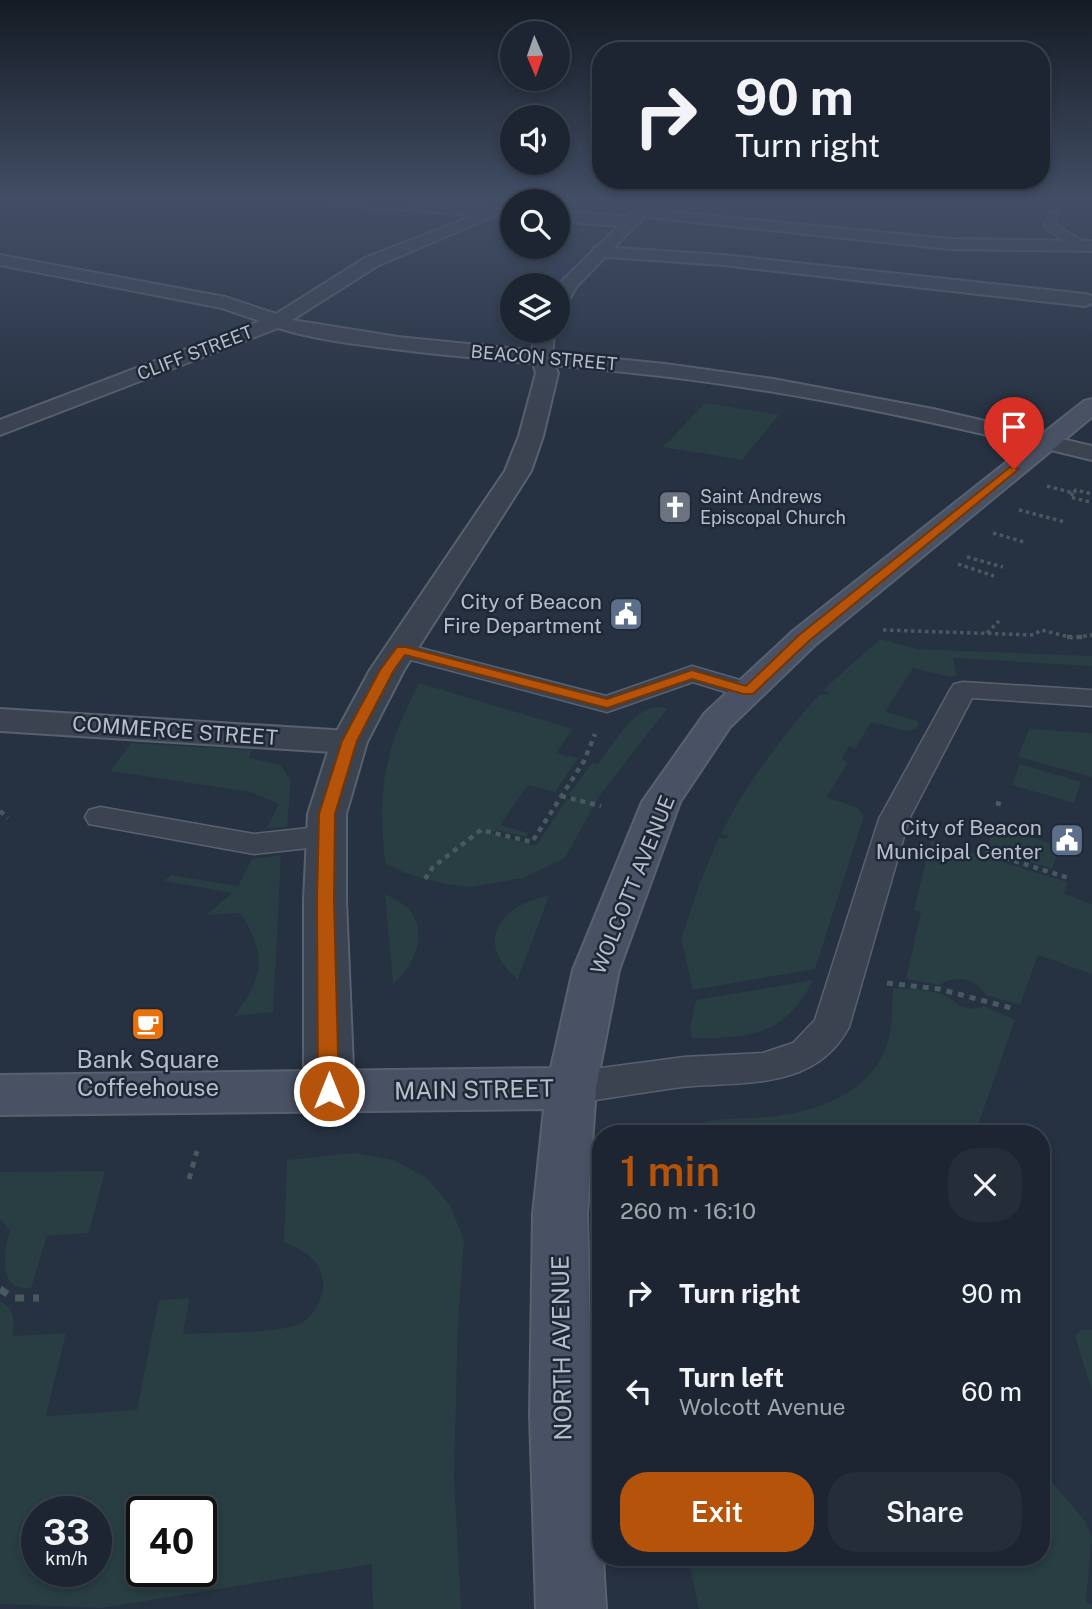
<!DOCTYPE html>
<meta charset="utf-8">
<style>
:root{--surface:#1c2531;--page:#252d39;--text:#f1f3f6;--muted:#a0a5ab;--line:#3a424d;--accent:#b45309}
body{margin:0;font-family:"Public Sans",sans-serif;background:var(--page);color:var(--text);height:100vh;display:flex;flex-direction:column;font-size:26px;white-space:nowrap}
*{box-sizing:border-box;margin:0}
p{font-size:23px;color:var(--muted)}
.icon{flex:none;width:38px;height:38px;fill:none;stroke:currentColor;stroke-width:2;stroke-linecap:round;stroke-linejoin:round}
.map{position:relative;flex:1;overflow:hidden}
.side{position:absolute;left:592px;top:1125px;width:458px;height:441px;display:flex;flex-direction:column;background:var(--surface);border-radius:28px;box-shadow:0 4px 10px #0003,0 0 0 2px var(--line)}
.side>*{flex:none}
.hud{position:absolute;left:592px;top:42px;width:458px;height:147px;border-radius:28px;box-shadow:0 4px 10px #0003,0 0 0 2px var(--line);background:#1c2531;color:var(--text);overflow:hidden}
.needle{width:46px;rotate:178deg}
.fabs{position:absolute;left:500px;top:21px;display:grid;gap:14px}
.fabs a{display:grid;place-items:center;width:70px;height:70px;border-radius:50%;background:var(--surface);box-shadow:0 4px 10px #0003,0 0 0 2px var(--line);font-size:35px}
.speed{position:absolute;left:21px;top:1496px;display:flex;gap:14px;font-size:35px;font-weight:700;text-align:center}
.speed>*{display:grid;place-content:center;width:91px;height:91px;border-radius:50%;background:var(--surface);box-shadow:0 4px 10px #0003,0 0 0 2px var(--line);line-height:1}
.speed small{font-size:18px;font-weight:400}
.speed .limit{border:4px solid #111;border-radius:10px;background:#fff;color:#111}
.pin{position:absolute;display:grid;place-items:center;width:60px;height:60px;color:#fff;margin:-72px -30px;border-radius:50% 50% 50% 0;rotate:-45deg;box-shadow:0 0 7px #0007}
.pin .icon{rotate:45deg}
.me{position:absolute;width:77px;margin:-38px;rotate:0deg;stroke-linejoin:round;filter:drop-shadow(0 0 5px #0008)}
.turn{display:flex;align-items:center;gap:24px;height:147px;padding:0 28px;font-size:32px}
.turn .icon{width:91px;height:91px;stroke-width:2.5}
.turn b{display:block;font-size:49px;line-height:60px}
.round{display:grid;place-items:center;flex:none;width:74px;height:74px;border-radius:28px;background:var(--page)}
.head{display:flex;align-items:center;justify-content:space-between;height:119px;padding:0 28px}
h1{font-size:42px;font-weight:600;line-height:52px;color:var(--accent)}
.primary-button{display:flex;gap:14px;margin-top:auto;padding:14px 28px}
.primary-button a{flex:1;height:80px;border-radius:28px;background:var(--accent);color:#fff;font-size:28px;font-weight:600;line-height:80px;text-align:center}
.primary-button a+a{background:var(--page);color:var(--text)}
ul{padding:0;list-style:none}
li{display:flex;align-items:center;gap:21px;height:98px;padding:0 28px}
li div{flex:1}
li b{display:block;font-size:26px}
li em{font-style:normal}
.map>svg:first-child{display:block}
.green{fill:#283e42;fill-rule:evenodd}
.lines{fill:none;stroke-linecap:round;stroke-linejoin:round}
.service-casing{stroke:#58616e;stroke-width:3}
.minor-casing{stroke:#58616e;stroke-width:4}
.tertiary-casing{stroke:#58616e;stroke-width:4}
.secondary-casing{stroke:#58616e;stroke-width:4}
.path-far3{stroke:#475b5f;stroke-width:3.5;stroke-dasharray:3.5 3.5;stroke-linecap:butt}
.path-far2{stroke:#475b5f;stroke-width:4.5;stroke-dasharray:5 5;stroke-linecap:butt}
.path-far1{stroke:#475b5f;stroke-width:5;stroke-dasharray:6 6;stroke-linecap:butt}
.path{stroke:#475b5f;stroke-width:7;stroke-dasharray:9 9;stroke-linecap:butt}
.service{fill:#3b4351;fill-rule:evenodd}
.minor{fill:#3b4351;fill-rule:evenodd}
.tertiary{fill:#3b4351;fill-rule:evenodd}
.secondary{fill:#495264;fill-rule:evenodd}
.route{fill:#b45309;stroke:#753606;stroke-width:2}
.labels{text-anchor:middle;stroke-width:5;stroke-linejoin:round;paint-order:stroke}
.far-street-label{font-size:18px;fill:#b7becb;stroke:#1f2836}
.far-poi-label{font-size:18px;fill:#b7becb;stroke:#1f2836;text-anchor:start}
.poi-label{font-size:21px;fill:#b7becb;stroke:#1f2836;text-anchor:end}
.street-label{font-size:21px;fill:#b7becb;stroke:#1f2836}
.near-poi-label{font-size:24px;fill:#b7becb;stroke:#1f2836}
.near-street-label{font-size:24px;fill:#b7becb;stroke:#1f2836}
</style>
<div class="map">
<svg width="1092" height="1609" viewBox="0 0 1092 1609">
<rect width="100%" height="100%" fill="#263141"/>
<g class="green">
<path d="M705,403L779,415L742,460L663,447Z"/>
<path d="M880,639L917,649L1092,656V666L953,658L957,676L950,677L913,668L885,712L917,721L919,724L916,729L907,731L871,722L856,748L849,746L842,759L848,762L827,797L858,808L864,816L815,969L693,990L681,939L699,885L719,837L727,839L728,835L721,834C746,784 778,742 814,700L821,694L828,695L830,693L823,690Z"/>
<path d="M419,683L573,729L556,753L578,758L555,792L528,785L500,825L528,833L526,837L496,830L493,834L536,846L567,799L575,801L576,798L568,795L592,763L598,764C612,746 640,696 667,709L600,795L565,858L523,878L470,887L446,884L405,873L385,863C377,788 384,750 419,683Z"/>
<path d="M1029,729L1092,733V777L1018,757Z"/>
<path d="M131,743L252,750L249,758L281,765L291,781L287,827L267,828L279,804L251,792L110,771Z"/>
<path d="M1020,764L1081,782L1074,803L1012,785Z"/>
<path d="M996,826L1060,846L1052,869L986,848Z"/>
<path d="M931,840L1067,882L1064,894L1092,904V974L1038,955L1020,1005L986,995L978,985L964,979L949,980L939,985L906,979L921,912L914,910Z"/>
<path d="M281,855L273,1012L234,1016C264,977 267,954 240,913L206,915L232,893L164,881L171,875L238,886L252,859Z"/>
<path d="M385,894C392,898 404,903 409,909C430,934 413,967 393,984Z"/>
<path d="M549,896L518,979C471,943 502,903 549,896Z"/>
<path d="M813,980C785,1036 750,1038 692,1038L690,1027L696,1000Z"/>
<path d="M893,988C907,989 924,989 938,993C957,998 959,1015 984,1006L1015,1020L975,1134H675C699,1118 725,1119 752,1118C804,1116 871,1099 888,1041C893,1025 892,1005 893,988Z"/>
<path d="M354,1153L394,1160L427,1178L450,1205L464,1240L458,1322L454,1476L461,1609H373L372,1564L102,1608L0,1604V1301C15,1309 15,1321 12,1336L66,1333L46,1416L137,1410L159,1300L189,1298L183,1334C213,1332 275,1335 301,1323C314,1317 324,1296 323,1282C321,1260 303,1250 284,1242L287,1160ZM37,1512H96V1572H37ZM201,1512V1572H142V1512Z"/>
<path d="M105,1171L89,1233L47,1236L31,1288C0,1293 2,1257 10,1231L0,1219V1172Z"/>
<path d="M1081,1330H1092V1392L1075,1336Z"/>
<path d="M1041,1469L1085,1521L1092,1537L1086,1601L1092,1605V1609H699L688,1558H1041Z"/>
</g>
<g class="lines">
<g class="service-casing">
<g id="service">
<path d="M1049,213H1057L1056,225L1086,243V249H1078L1046,229L1044,226Z"/>
<path d="M401,643L606,696L692,666L757,685L761,691L757,697L748,699L693,682L607,712L392,655L389,650L392,645Z"/>
<path d="M963,682L1092,690V706L972,698L909,819L849,1027C815,1091 744,1081 682,1087C645,1092 608,1098 571,1104L557,1099L552,1088L557,1077L571,1072L684,1057L763,1053L793,1043L815,1020L879,819L950,690L954,684Z"/>
<path d="M100,807L254,834L327,826L338,829L342,836L338,843L327,846L254,854L89,824L85,817L89,810Z"/>
</g>
</g>
<g class="minor-casing">
<g id="minor">
<path d="M318,200H381L483,207L489,209L496,208L503,212L377,266L292,320L398,337L665,364L773,379L933,409L1092,446V460C950,425 807,393 661,376C581,367 500,361 419,352C372,346 323,342 278,328L0,435V420L260,321L222,308L0,265V255L225,297L276,314L365,258L475,215L325,204Z"/>
<path d="M642,209L949,239L1092,241V251L949,249L637,216L635,213L637,210Z"/>
<path d="M558,211L632,217L640,222L632,227L558,221Z"/>
<path d="M600,247L723,255L1085,294L1092,296V303L1085,306L723,265L594,256L592,252L594,248Z"/>
<path d="M0,709L349,731L362,734L367,742L362,750L349,753L0,731Z"/>
</g>
</g>
<g class="tertiary-casing">
<g id="tertiary">
<path d="M645,200H660L576,287L565,307L558,308V287L563,280Z"/>
<path d="M534,331H554L552,360L558,373L543,436L531,471L404,670L367,742L346,814V900L354,1091L347,1105L329,1111L311,1105L304,1091V900L308,814L331,742L370,670L505,471L519,436L536,373L532,360Z"/>
</g>
</g>
<g class="secondary-casing">
<path id="secondary" d="M1092,399V417L815,645L730,727L680,802L619,970L596,1088L587,1214L592,1414L600,1558H603L606,1609H536L530,1414L533,1214L544,1109L0,1115V1075L551,1068L573,970L642,802L705,713L793,631L1084,401Z"/>
</g>
<g class="path-far3">
<path d="M1047,486L1073,493L1076,490L1092,494"/>
<path d="M1073,493L1070,497L1090,502"/>
<path d="M1019,510L1065,522"/>
<path d="M993,533L1024,542"/>
<path d="M967,557L1003,567"/>
<path d="M958,564L994,576"/>
<path d="M883,630L1034,635L1041,630L1073,638L1092,635"/>
<path d="M987,633L999,621"/>
</g>
<g class="path-far2">
<path d="M1067,637H1085"/>
<path d="M561,796L601,806"/>
<path d="M996,803L1004,805"/>
<path d="M0,811L8,818"/>
<path d="M976,849L1069,878"/>
<path d="M425,879L433,867L481,830L532,842L584,761L595,734"/>
</g>
<g class="path-far1">
<path d="M887,983L939,989L1015,1009"/>
<path d="M189,1179L197,1151"/>
</g>
<path class="path" d="M0,1289L13,1298H39"/>
<use href="#service" class="service"/>
<use href="#minor" class="minor"/>
<use href="#tertiary" class="tertiary"/>
<use href="#secondary" class="secondary"/>
</g>
<linearGradient id="sky" x2="0" y2="1"><stop stop-color="#151b24"/><stop offset="0.47" stop-color="#414e65"/><stop offset="1" stop-color="#414e65" stop-opacity="0"/></linearGradient>
<rect width="1092" height="425" fill="url(#sky)"/>
<path class="route" d="M1010,467L1019,469L809,641L753,694H743L692,679L607,708L405,655L394,670L357,741L335,814L334,900L339,1091L336,1097L329,1100L322,1097L318,1091L317,900L319,814L342,741L380,670L397,647H406L607,699L692,670L746,686L799,635Z"/>
<defs>
<g id="church-square" transform="scale(1.75)"><rect x="-9" y="-9" width="18" height="18" rx="4" fill="#6b7280" stroke="#1f2836"/><path d="M-1.2-6h2.4v3.5h3.3v2.4h-3.3V6h-2.4V-.1h-3.3v-2.4h3.3Z" fill="#fff"/></g>
<g id="civic-square" transform="scale(1.75)"><rect x="-9" y="-9" width="18" height="18" rx="4" fill="#5c6f8a" stroke="#1f2836"/><path d="M-.6-6.5H3V-4.5H.6V-3L4-1V1h2V6H-6V1h2V-1L-.6-3ZM-1.2 2.5V6h2.4V2.5Z" fill="#fff"/></g>
<g id="cafe-square" transform="scale(1.75)"><rect x="-9" y="-9" width="18" height="18" rx="4" fill="#e8710a" stroke="#1f2836"/><path d="M-5.5-4.5H6V0H3Q3 3.5 0 3.5H-2.5Q-5.5 3.5-5.5 0ZM3-3.2v2h1.7v-2ZM-6 4.5H4V6H-6Z" fill="#fff"/></g>
</defs>
<g fill-rule="evenodd">
<use href="#church-square" x="675" y="507"/>
<use href="#civic-square" x="626" y="614"/>
<use href="#civic-square" x="1067" y="840"/>
<use href="#cafe-square" x="148" y="1024"/>
</g>
<g class="labels">
<g class="far-street-label">
<text transform="translate(195 353) rotate(-21)" y="6">CLIFF STREET</text>
<text transform="translate(544 358) rotate(5)" y="6">BEACON STREET</text>
</g>
<g class="far-poi-label">
<text x="700" y="503">Saint Andrews<tspan x="700" dy="21">Episcopal Church</tspan></text>
</g>
<g class="poi-label">
<text x="602" y="609">City of Beacon<tspan x="602" dy="24">Fire Department</tspan></text>
<text x="1042" y="835">City of Beacon<tspan x="1042" dy="24">Municipal Center</tspan></text>
</g>
<g class="street-label">
<text transform="translate(175 731) rotate(4)" y="7">COMMERCE STREET</text>
<text transform="translate(633 885) rotate(-68)" y="7">WOLCOTT AVENUE</text>
</g>
<g class="near-poi-label">
<text x="148" y="1068">Bank Square<tspan x="148" dy="28">Coffeehouse</tspan></text>
</g>
<g class="near-street-label">
<text transform="translate(474 1090) rotate(-1)" y="8">MAIN STREET</text>
<text transform="translate(562 1348) rotate(-91)" y="8">NORTH AVENUE</text>
</g>
</g>
</svg>
<div class="fabs">
<a><svg class="needle" viewBox="-14 -14 28 28"><path d="M0-13l5 13h-10z" fill="#e53935"/><path d="M0 13l5-13h-10z" fill="#a0a5ab"/></svg></a>
<a><svg class="icon" aria-label="sound" viewBox="0 0 24 24"><path d="M4 9h4l5-4v14l-5-4H4zM17 9q2 3 0 6"/></svg></a>
<a><svg class="icon" aria-label="search" viewBox="0 0 24 24"><circle cx="10" cy="10" r="6"/><path d="M15 15l6 6"/></svg></a>
<a><svg class="icon" aria-label="layers" viewBox="0 0 24 24"><path d="M12 4l9 5-9 5-9-5zM3 14l9 5 9-5"/></svg></a>
</div>
<div class="speed"><div>33<small>km/h</small></div><div class="limit">40</div></div>
<div class="pin" style="left:1014px;top:469px;background:#d93025"><svg class="icon" aria-label="arrive" viewBox="0 0 24 24"><path d="M6 21V4h12l-3 4 3 4H6"/></svg></div>
<svg class="me" style="left:329px;top:1091px" viewBox="-20 -20 40 40"><circle r="17" fill="#b45309" stroke="#fff" stroke-width="3"/><path d="M0-11L8 9 0 5-8 9z" fill="#fff"/></svg>
<div class="hud">
<div class="turn"><svg class="icon" aria-label="right" viewBox="0 0 24 24"><path d="M7 20v-9h11M14 6l5 5-5 5"/></svg><div><b>90 m</b>Turn right</div></div>
</div>
<section class="side">
<div class="head"><div><h1>1 min</h1><p>260 m · 16:10</p></div><a class="round"><svg class="icon" aria-label="close" viewBox="0 0 24 24"><path d="M6 6l12 12M18 6L6 18"/></svg></a></div>
<ul>
<li><svg class="icon" aria-label="right" viewBox="0 0 24 24"><path d="M7 20v-9h11M14 6l5 5-5 5"/></svg><div><b>Turn right</b></div><em>90 m</em></li>
<li><svg class="icon" aria-label="left" viewBox="0 0 24 24"><path d="M17 20v-9H6M10 6l-5 5 5 5"/></svg><div><b>Turn left</b><p>Wolcott Avenue</p></div><em>60 m</em></li>
</ul>
<div class="primary-button"><a>Exit</a><a>Share</a></div>
</section>
</div>
